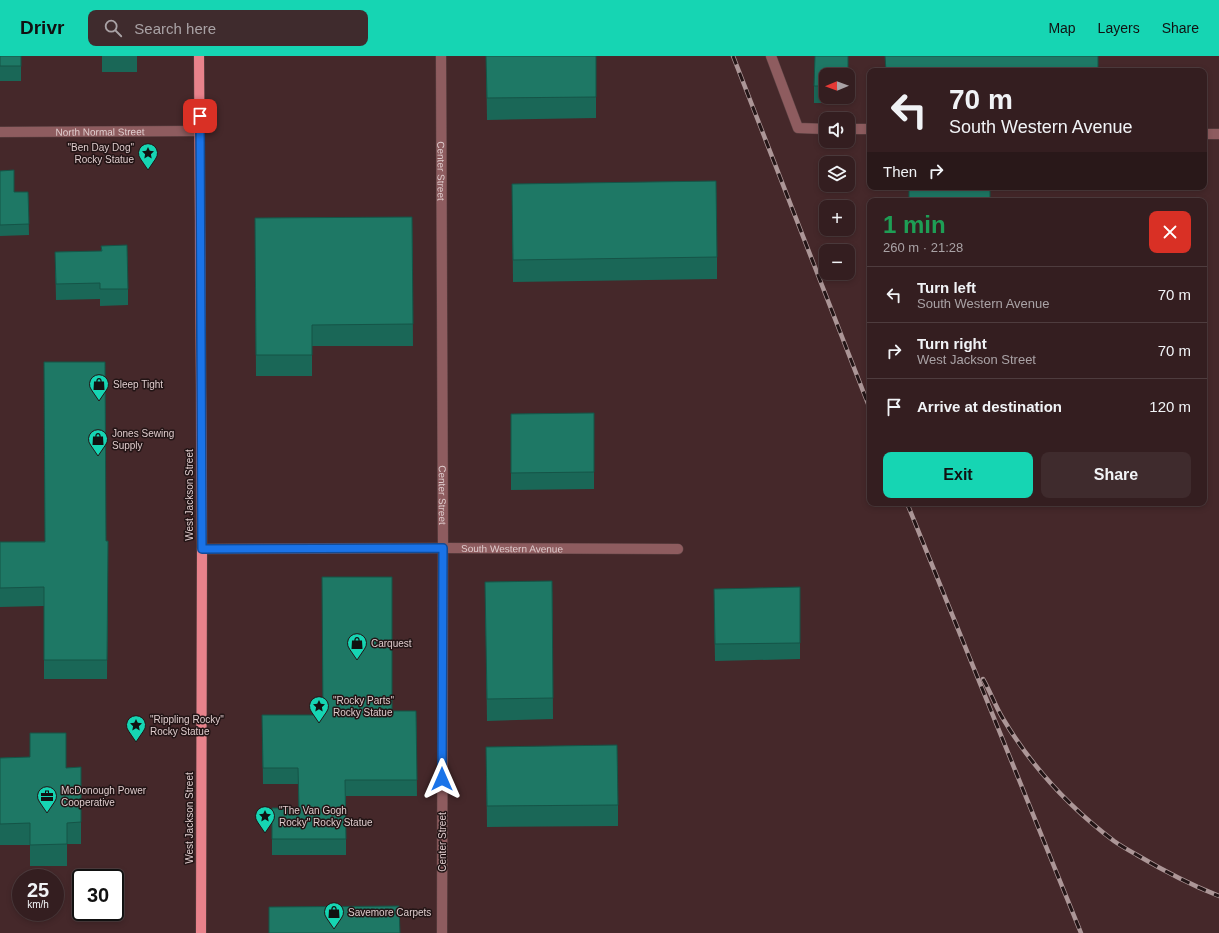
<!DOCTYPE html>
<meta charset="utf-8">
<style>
:root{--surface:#341e20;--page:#3f2b2d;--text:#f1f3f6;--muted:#a9a2a5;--line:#4e3c3e;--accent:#16d5b3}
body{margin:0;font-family:Arial,sans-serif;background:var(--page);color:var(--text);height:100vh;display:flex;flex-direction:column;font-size:15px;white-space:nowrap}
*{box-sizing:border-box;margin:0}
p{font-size:13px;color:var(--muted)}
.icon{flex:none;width:22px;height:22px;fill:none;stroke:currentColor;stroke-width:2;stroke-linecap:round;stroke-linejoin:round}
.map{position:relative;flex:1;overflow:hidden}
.panel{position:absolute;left:867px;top:142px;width:340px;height:308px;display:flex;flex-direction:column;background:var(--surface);border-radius:8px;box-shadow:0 2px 6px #0003,0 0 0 1px var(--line)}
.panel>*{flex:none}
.hud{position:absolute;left:867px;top:12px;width:340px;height:122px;border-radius:8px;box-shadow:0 2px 6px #0003,0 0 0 1px var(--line);background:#341e20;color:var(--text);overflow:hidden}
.needle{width:26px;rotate:269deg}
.controls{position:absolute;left:819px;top:12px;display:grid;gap:8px}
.controls a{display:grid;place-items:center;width:36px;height:36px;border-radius:8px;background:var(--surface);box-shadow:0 2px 6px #0003,0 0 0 1px var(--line);font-size:20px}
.speed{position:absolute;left:12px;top:813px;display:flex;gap:8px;font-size:20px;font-weight:700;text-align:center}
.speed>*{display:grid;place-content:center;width:52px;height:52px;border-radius:50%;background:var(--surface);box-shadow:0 2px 6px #0003,0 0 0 1px var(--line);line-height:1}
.speed small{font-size:10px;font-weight:400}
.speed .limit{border:2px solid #111;border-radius:6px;background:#fff;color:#111}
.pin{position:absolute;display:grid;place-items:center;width:34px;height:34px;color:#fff;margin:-17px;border-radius:8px;box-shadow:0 2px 6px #0006}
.me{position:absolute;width:44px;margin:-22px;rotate:0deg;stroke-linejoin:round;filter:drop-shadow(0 0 3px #0008)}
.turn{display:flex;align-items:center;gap:14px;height:84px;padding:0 16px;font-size:18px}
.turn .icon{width:52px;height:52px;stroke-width:2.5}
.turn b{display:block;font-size:28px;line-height:34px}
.then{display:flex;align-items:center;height:38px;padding:0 16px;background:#0003;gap:8px;font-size:15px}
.round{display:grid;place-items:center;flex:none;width:42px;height:42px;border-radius:8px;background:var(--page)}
.overview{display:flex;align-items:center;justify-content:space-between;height:68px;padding:0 16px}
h1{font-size:24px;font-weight:700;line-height:30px;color:#1e9e55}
.button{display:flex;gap:8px;margin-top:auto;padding:8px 16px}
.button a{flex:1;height:46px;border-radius:8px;background:var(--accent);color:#111;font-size:16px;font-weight:700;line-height:46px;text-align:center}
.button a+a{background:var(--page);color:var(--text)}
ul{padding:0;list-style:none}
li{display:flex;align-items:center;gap:12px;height:56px;padding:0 16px;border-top:1px solid var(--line)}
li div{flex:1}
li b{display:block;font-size:15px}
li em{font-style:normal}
header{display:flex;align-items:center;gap:24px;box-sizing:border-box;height:56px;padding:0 20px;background:var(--accent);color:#111}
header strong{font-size:19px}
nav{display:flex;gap:22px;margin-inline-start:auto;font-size:14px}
.search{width:280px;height:36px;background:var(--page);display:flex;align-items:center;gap:10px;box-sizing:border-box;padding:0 14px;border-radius:8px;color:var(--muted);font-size:15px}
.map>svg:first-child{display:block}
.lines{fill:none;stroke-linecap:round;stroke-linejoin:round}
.minor-casing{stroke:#614647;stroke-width:11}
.major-casing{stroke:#614647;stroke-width:11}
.minor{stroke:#8e5c5f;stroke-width:10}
.major{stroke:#e8828b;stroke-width:10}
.rail-casing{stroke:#ac9697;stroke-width:4.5}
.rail{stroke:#231516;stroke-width:3;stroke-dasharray:9;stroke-linecap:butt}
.wall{fill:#1a6757}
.building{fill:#1e7865;stroke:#155447}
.route-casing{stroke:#114b97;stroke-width:10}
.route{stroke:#1a73e8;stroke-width:7}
.labels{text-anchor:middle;stroke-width:3;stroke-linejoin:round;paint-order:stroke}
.street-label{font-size:10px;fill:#dfcccd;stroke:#231516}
.poi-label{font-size:10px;fill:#dfcccd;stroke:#231516;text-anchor:start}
</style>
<header>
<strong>Drivr</strong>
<div class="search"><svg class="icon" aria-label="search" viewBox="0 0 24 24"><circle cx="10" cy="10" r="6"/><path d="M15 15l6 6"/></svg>Search here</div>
<nav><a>Map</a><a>Layers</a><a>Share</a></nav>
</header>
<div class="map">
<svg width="1219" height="877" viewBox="0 0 1219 877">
<rect width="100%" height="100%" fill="#45282a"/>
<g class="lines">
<g class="minor-casing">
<g id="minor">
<path id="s1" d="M441,0L443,492L442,877"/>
<path d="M771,0L798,72L826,73"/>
<path d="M848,73H870"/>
<path id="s2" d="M0,76L200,75"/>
<path d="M1204,78H1219"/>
<path id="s3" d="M202,493L443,492L678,493"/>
</g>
</g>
<g class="major-casing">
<path id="major" d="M199,0L202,493L201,877"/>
</g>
<use href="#minor" class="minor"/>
<use href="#major" class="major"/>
<g class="rail-casing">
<g id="rail">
<path d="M733,0L870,353"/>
<path d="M907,447L1081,877"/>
<path d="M983,623C990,635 995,649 1002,661C1031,710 1069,751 1114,785C1121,790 1130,795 1137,799C1164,815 1191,829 1219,840"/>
</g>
</g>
<use href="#rail" class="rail"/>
</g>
<g class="wall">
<rect x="0" y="0" width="21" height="25"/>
<rect x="102" y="0" width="35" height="16"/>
<path d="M486,0H596V62L487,64Z"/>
<path d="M826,19V41H848L847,47H814V30Z"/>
<path d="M0,115L14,136H28L29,179L0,180Z"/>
<path d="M512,128L717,201V223L513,226Z"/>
<path d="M412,161L413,290H312V320H256L255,162Z"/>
<path d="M101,190L128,233V249L100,250V243L56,244L55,196L101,195Z"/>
<path d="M594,357V433L511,434V358Z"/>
<path d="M108,485L107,623H44V550L0,551V486Z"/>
<path d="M552,525L553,663L487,665L485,526Z"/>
<path d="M714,549L800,587V603L715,605Z"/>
<path d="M392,655H416L417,740H346V799H272V752H299L298,728H263L262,659H322Z"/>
<path d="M486,691L618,749V770L487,771Z"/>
<path d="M30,701L66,712L81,711V788H67V810H30V789H0V702Z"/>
</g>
<g class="building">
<rect x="0" y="0" width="21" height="10"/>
<path d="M486,0H596V41L487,42Z"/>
<path d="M815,0H848V19H826V30H814Z"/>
<path d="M885,0H1098V15H886Z"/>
<path d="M14,114V136H28L29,168L0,169V115Z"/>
<path d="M716,125L717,201L513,204L512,128Z"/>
<rect x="909" y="131" width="81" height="14"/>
<path d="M412,161L413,268L312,269V299H256L255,162Z"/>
<path d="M127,189L128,233H100V227L56,228L55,196L102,195L101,190Z"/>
<path d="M44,306H105L106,485H108L107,604H44V531L0,532V486H45Z"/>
<path d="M594,357V416L511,417V358Z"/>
<path d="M322,521H392V655H416L417,724H345L346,783H272V752H299L298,712H263L262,659H323Z"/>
<path d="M552,525L553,642L487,643L485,526Z"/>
<path d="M800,531V587L715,588L714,533Z"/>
<path d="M30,677H66V712L81,711V766L67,767V788L30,789V767L0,768V702L30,701Z"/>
<path d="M617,689L618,749L487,750L486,691Z"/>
<path d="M399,850L400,877H269V851Z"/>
</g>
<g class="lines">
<g class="route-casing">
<path id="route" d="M200,60L202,493L443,492L442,723"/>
</g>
<use href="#route" class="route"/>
</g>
<defs>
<g id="sight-pin" transform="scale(1)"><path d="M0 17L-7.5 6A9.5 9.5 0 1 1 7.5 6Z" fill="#16d5b3" stroke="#231516"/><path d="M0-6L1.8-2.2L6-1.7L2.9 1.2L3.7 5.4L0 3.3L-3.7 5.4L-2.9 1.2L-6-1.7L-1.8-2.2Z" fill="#111"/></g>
<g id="shop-pin" transform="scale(1)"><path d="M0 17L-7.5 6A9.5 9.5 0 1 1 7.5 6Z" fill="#16d5b3" stroke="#231516"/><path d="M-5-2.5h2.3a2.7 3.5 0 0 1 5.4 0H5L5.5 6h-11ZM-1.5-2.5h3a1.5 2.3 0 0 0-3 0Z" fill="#111"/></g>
<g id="office-pin" transform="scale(1)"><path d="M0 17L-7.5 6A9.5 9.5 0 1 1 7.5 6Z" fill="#16d5b3" stroke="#231516"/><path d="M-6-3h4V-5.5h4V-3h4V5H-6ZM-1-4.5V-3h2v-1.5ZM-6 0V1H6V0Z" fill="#111"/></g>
</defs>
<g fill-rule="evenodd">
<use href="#sight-pin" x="148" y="97"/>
<use href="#shop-pin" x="99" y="328"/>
<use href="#shop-pin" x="98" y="383"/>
<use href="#shop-pin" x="357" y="587"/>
<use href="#sight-pin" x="319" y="650"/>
<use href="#sight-pin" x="136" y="669"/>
<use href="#office-pin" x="47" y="740"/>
<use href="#sight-pin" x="265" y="760"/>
<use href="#shop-pin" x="334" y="856"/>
</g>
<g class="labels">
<g class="street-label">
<text dy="4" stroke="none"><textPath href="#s2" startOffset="100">North Normal Street</textPath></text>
<text dy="4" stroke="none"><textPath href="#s1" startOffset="115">Center Street</textPath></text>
<text transform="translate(189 439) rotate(-90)" y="4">West Jackson Street</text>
<text dy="4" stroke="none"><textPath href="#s1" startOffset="439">Center Street</textPath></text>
<text dy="4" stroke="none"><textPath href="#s3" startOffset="310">South Western Avenue</textPath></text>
<text transform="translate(189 762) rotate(-90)" y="4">West Jackson Street</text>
<text transform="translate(442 786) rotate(-90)" y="4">Center Street</text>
</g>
<g class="poi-label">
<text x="134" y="95" text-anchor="end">"Ben Day Dog"<tspan x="134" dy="12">Rocky Statue</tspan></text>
<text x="113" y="332">Sleep Tight</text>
<text x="112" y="381">Jones Sewing<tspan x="112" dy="12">Supply</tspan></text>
<text x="371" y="591">Carquest</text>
<text x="333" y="648">"Rocky Parts"<tspan x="333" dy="12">Rocky Statue</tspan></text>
<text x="150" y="667">"Rippling Rocky"<tspan x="150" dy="12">Rocky Statue</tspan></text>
<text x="61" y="738">McDonough Power<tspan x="61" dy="12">Cooperative</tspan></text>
<text x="279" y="758">"The Van Gogh<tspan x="279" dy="12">Rocky" Rocky Statue</tspan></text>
<text x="348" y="860">Savemore Carpets</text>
</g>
</g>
</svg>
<div class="controls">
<a><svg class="needle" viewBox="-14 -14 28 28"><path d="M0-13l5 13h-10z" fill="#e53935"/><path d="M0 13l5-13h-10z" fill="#a9a2a5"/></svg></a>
<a><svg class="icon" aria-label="sound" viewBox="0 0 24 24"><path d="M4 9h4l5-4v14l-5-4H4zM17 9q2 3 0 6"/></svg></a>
<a><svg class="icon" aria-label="layers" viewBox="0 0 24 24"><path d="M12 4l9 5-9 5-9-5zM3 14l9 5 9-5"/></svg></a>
<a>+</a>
<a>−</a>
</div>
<div class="speed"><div>25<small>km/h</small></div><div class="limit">30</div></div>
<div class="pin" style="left:200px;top:60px;background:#d93025"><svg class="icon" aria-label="arrive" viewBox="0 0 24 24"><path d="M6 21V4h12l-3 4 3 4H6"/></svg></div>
<svg class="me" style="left:442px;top:723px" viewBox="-20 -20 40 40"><path d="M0-17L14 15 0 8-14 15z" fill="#1a73e8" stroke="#fff" stroke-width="4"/></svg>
<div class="hud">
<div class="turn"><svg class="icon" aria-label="left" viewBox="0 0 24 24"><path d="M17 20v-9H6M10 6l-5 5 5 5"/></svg><div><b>70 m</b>South Western Avenue</div></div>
<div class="then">Then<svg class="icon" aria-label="right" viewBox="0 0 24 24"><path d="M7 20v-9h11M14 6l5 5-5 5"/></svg></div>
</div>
<section class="panel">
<div class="overview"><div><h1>1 min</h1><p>260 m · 21:28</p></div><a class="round" style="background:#d93025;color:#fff"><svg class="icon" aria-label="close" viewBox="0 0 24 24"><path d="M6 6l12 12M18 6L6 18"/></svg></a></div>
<ul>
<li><svg class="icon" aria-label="left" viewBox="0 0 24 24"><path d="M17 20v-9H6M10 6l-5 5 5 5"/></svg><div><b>Turn left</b><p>South Western Avenue</p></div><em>70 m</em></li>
<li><svg class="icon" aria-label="right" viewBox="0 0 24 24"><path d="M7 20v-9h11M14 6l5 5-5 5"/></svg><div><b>Turn right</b><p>West Jackson Street</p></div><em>70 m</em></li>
<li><svg class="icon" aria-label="arrive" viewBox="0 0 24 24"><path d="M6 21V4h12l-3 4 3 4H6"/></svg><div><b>Arrive at destination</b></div><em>120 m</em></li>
</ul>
<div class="button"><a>Exit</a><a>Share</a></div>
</section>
</div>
